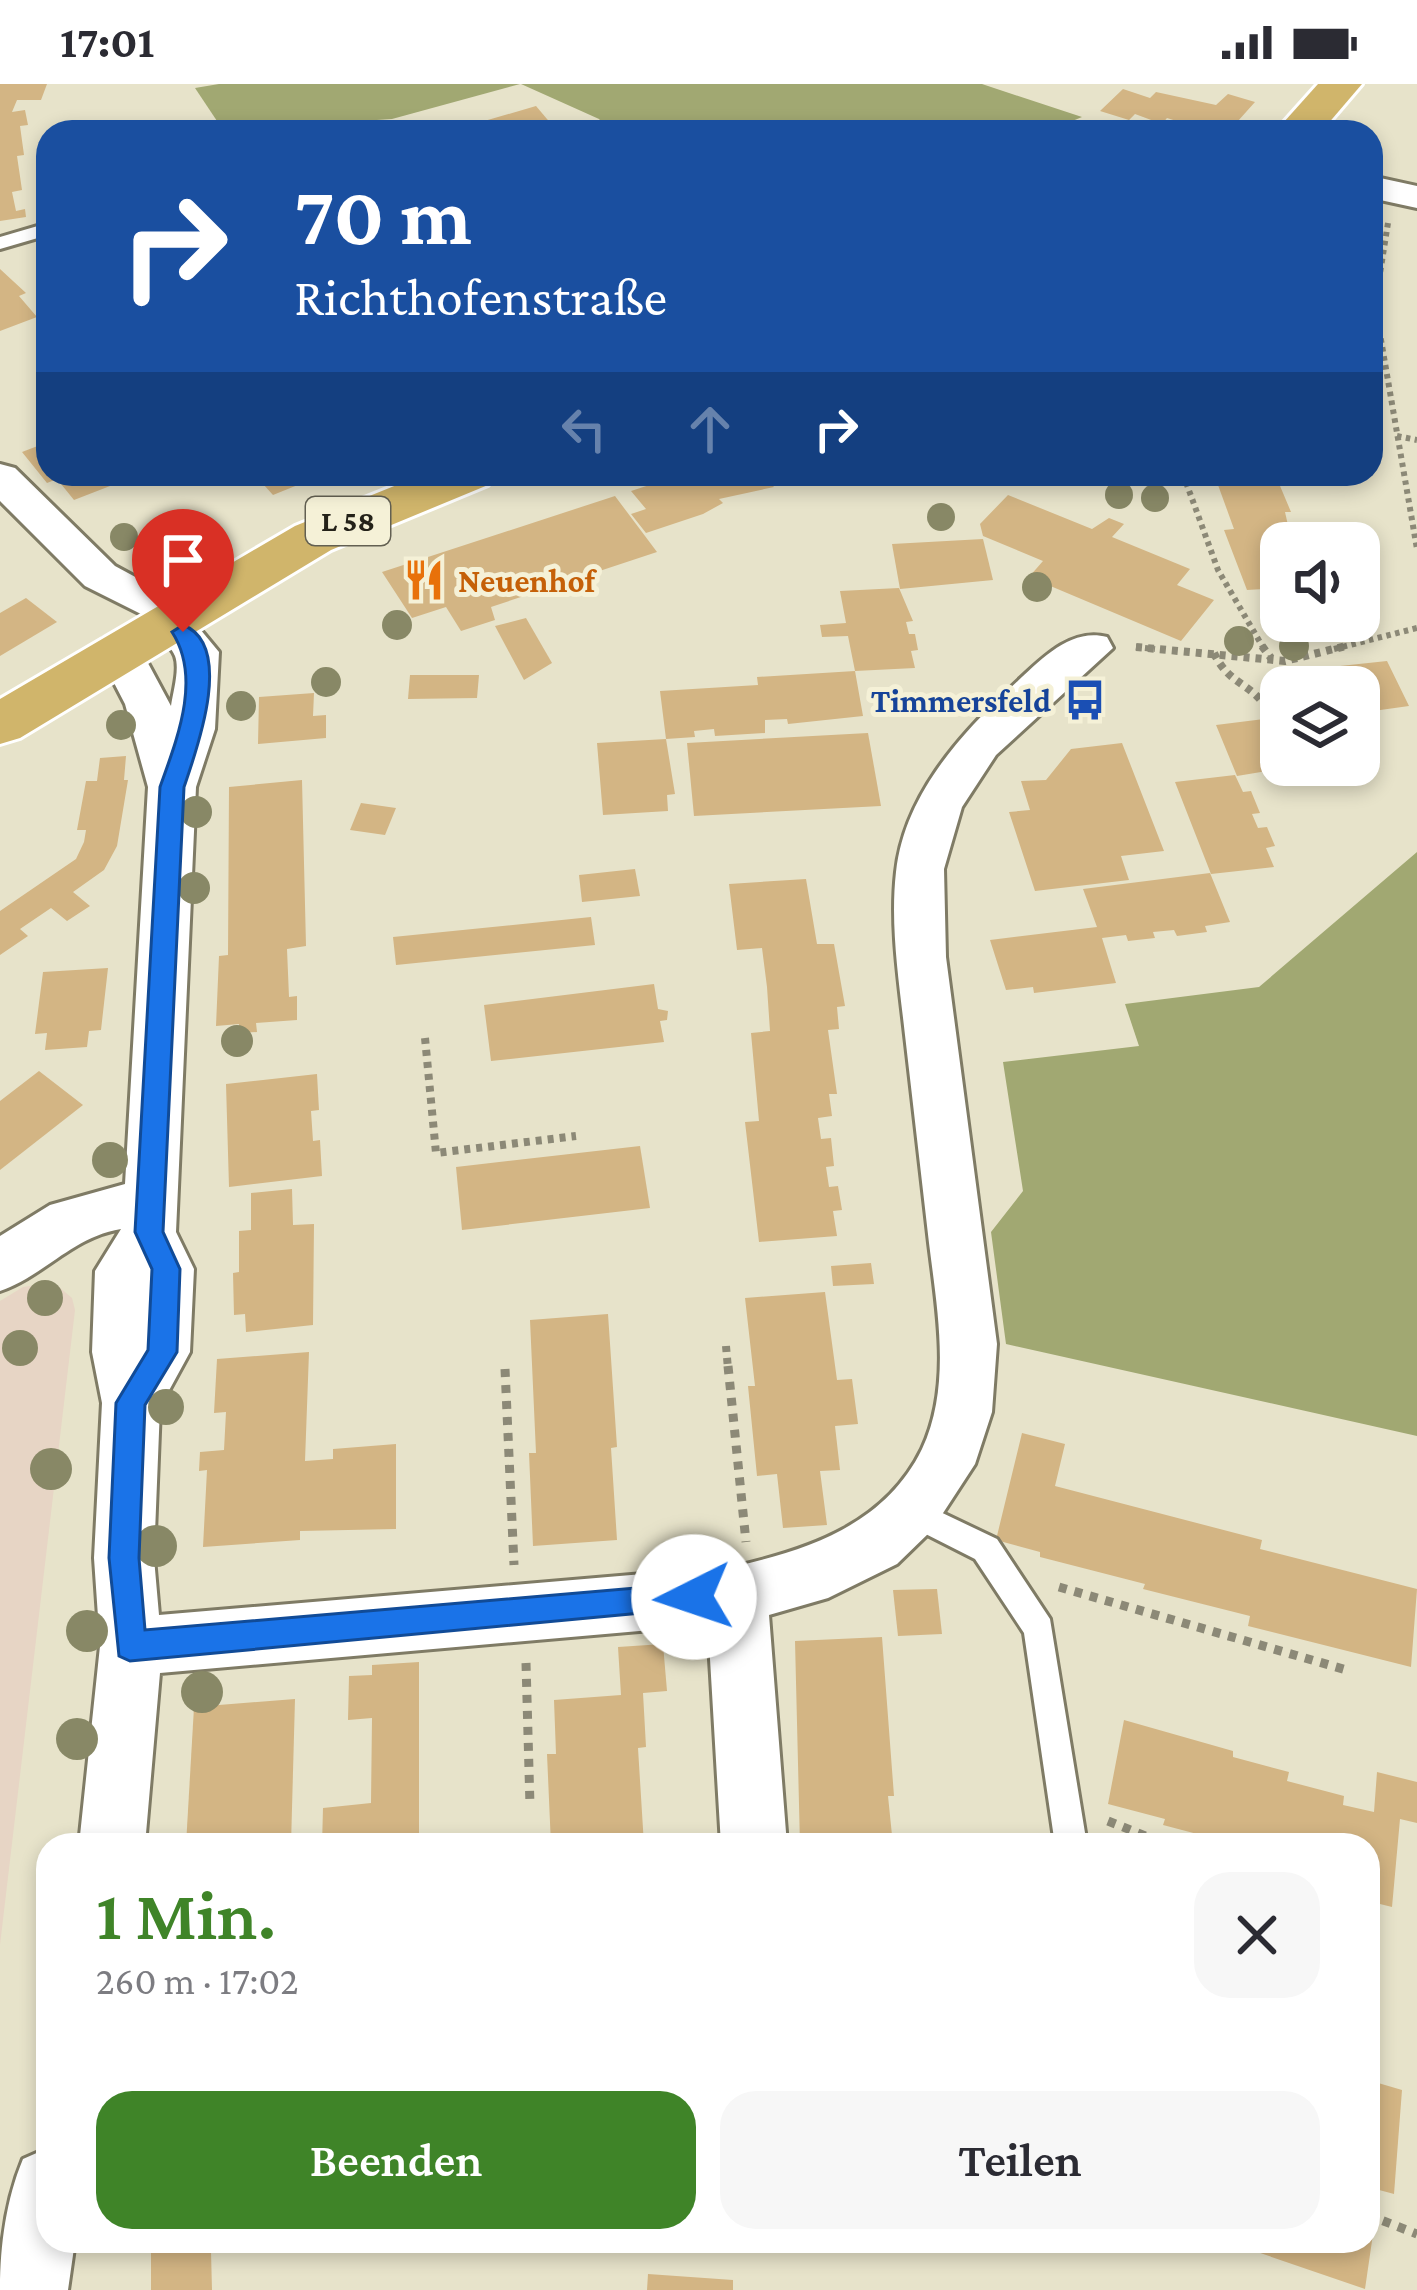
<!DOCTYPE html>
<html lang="de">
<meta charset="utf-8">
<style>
:root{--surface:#fff;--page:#f7f7f7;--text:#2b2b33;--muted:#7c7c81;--accent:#3f8428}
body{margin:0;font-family:"Crimson Pro",serif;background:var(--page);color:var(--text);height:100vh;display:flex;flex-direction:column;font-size:45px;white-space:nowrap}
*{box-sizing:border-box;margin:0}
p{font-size:39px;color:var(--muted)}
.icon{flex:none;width:66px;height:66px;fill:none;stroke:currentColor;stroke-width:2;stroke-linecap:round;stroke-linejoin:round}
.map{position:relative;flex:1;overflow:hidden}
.drawer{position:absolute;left:36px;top:1749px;width:1344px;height:420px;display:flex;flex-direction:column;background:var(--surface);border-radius:36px;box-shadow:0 6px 18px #0003}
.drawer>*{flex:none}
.hud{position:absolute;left:36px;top:36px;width:1347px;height:366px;border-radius:36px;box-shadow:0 6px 18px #0003;background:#1a4fa0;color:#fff;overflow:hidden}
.fabs{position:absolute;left:1260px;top:438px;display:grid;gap:24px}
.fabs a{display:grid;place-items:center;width:120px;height:120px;border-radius:24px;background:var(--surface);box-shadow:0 6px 18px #0003;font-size:60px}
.pin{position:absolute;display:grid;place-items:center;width:102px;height:102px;color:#fff;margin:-123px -51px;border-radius:50% 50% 50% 0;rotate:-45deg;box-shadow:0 0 12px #0007}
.pin .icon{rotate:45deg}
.me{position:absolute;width:132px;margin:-66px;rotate:266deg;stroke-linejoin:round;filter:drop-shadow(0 0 9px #0008)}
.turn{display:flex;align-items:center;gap:42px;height:252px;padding:0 60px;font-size:54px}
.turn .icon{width:156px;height:156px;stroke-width:2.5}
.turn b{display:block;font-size:84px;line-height:102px}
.lanes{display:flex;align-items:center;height:114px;padding:0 60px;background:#0003;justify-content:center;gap:60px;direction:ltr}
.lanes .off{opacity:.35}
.round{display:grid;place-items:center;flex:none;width:126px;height:126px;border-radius:36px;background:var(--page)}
.overview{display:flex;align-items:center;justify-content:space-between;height:204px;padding:0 60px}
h1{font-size:72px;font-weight:600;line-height:90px;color:var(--accent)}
.button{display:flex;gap:24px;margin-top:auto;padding:24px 60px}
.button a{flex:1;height:138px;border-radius:36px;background:var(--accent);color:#fff;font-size:48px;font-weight:600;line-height:138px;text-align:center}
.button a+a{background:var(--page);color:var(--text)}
.status{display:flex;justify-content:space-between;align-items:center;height:84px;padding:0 60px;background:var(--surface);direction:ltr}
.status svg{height:33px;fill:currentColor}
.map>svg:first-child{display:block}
.education{fill:#e7d5c5}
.forest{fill:#a1a872}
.building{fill:#d3b584}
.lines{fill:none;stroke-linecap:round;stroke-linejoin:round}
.service-casing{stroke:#7f7b65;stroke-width:6}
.minor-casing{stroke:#7f7b65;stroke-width:6}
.primary-casing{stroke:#fff;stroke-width:6}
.path-far2{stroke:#8c8977;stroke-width:6;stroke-dasharray:4.5 4.5;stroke-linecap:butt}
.path-far1{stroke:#8c8977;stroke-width:8;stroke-dasharray:6 6;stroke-linecap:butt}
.path{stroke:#8c8977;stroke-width:9;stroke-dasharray:8 8;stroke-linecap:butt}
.service{fill:#fff;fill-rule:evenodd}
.minor{fill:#fff;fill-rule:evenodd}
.primary{fill:#d0b56b;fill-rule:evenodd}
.tree{fill:#886}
.route{fill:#1a73e8;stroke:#114b97;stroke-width:3}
.labels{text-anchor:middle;stroke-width:10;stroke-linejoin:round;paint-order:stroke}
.shield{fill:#f5f1d7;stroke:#636052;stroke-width:3}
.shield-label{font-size:30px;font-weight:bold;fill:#242219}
.food-label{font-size:33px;font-weight:bold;fill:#c56008;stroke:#f5f1d7;text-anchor:start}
.transit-label{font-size:33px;font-weight:bold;fill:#164399;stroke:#f5f1d7;text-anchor:end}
</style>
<div class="status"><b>17:01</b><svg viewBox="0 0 49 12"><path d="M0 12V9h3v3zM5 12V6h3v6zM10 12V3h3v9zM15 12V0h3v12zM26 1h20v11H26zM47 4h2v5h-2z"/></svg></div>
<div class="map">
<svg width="1417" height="2206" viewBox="0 0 1417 2206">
<rect width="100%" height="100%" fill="#e7e3ca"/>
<path class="education" d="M43,1200L59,1203L72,1214L75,1226L0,1861V1217L23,1203Z"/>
<g class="forest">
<path d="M219,0H520L392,35L223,46L195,4Z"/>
<path d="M521,0H982L1082,33L1046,48H610L599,35Z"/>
<path d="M1417,768V1352L1006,1260L991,1148L1023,1107L1003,978L1139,962L1125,920L1259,903Z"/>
</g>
<g class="building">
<path d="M0,0H47L41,16H17L12,28L25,26L28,41L20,42L24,71L17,72L22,106L12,108L16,127L25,125L26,133L0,137Z"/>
<path d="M1123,5L1150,14L1156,8L1216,21L1228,10L1255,18L1229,47L1200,38L1195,43L1167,34L1162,40L1135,30L1129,36L1100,27Z"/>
<path d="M536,22L558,48H450V47Z"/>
<path d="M0,185L26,209L19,212L37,233L0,247Z"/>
<path d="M48,358V390H141L74,416L57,395L47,399L22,368Z"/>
<path d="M254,390H325L273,411Z"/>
<path d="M667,390L726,394L786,391L769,397L774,403L719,415L723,419L703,430L646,449L631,430L646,425L631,407L671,394Z"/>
<path d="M1214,390H1275L1291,428H1285L1292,459H1281V504L1247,506L1224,446L1234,445Z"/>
<path d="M1008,411L1092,445L1109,434L1124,440L1112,453L1190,485L1177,501L1214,516L1181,557L1029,493L1043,477L983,452L980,440Z"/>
<path d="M615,412L657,468L491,523L495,536L461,547L446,523L412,534L382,488Z"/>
<path d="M983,455L993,496L900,505L892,460Z"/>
<path d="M899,504L913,537L906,538L909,550H915L918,566L911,567L915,584L855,587L863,632L788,640L787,635L765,636V649L715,652L714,645L694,647L695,653L666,655L675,710L667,711L668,727L603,731L597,659L666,655L660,607L758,601L757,593L855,587L848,552L822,553L820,541L846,539L840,507Z"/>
<path d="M26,514L57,538L0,572V529Z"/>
<path d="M526,534L552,579L524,596L495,542Z"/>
<path d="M1387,577L1409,622L1359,629V603H1300L1293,587Z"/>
<path d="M410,591H479L477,614L408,615Z"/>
<path d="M314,609L313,632L326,631V654L258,660L259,613Z"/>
<path d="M1281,633V679L1264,681L1267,687L1237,692L1216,641Z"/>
<path d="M868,649L881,722L694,732L687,659Z"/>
<path d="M1122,659L1164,767L1121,772L1129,796L1035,807L1009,728L1030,726L1021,697L1046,696L1071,665Z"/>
<path d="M126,672L124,696H128L117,762L104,786L73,808L90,822L67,837L51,824L20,845L28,852L0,871V827L76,775L84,758L86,746H77L86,697H97L100,674Z"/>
<path d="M1235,691L1243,708L1251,707L1260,729L1252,730L1258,744L1267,743L1275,762L1266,764L1274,783L1211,790L1175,698Z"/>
<path d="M302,696L306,862L287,865L289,913L297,912V936L256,939L257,948L238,949L239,940L216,942L219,872L228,871L229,703Z"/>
<path d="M361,719L396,724L385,751L350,746Z"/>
<path d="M635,785L640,812L582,818L579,791Z"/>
<path d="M1210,789L1230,838L1205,842L1207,848L1177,852L1174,846L1153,848L1155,854L1128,857L1126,851L1102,854L1116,899L1034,909L1033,903L1006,906L990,856L1097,843L1083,805Z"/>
<path d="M806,795L817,860H834L845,922L837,923L839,945L828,946L837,1010H829L832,1032L818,1034L821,1055L831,1054L834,1082L826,1083L829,1103L838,1102L842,1126L833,1127L837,1152L759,1158L745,1038L759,1037L751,949L770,947L767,903L762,864L737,866L729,800Z"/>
<path d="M591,833L595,861L396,881L393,853Z"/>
<path d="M108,884L101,946L89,947L87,963L45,966L47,949L35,950L43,888Z"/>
<path d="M654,900L658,925L668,927L667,936L660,937L664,958L491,977L484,921Z"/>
<path d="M39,987L83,1021L0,1086V1017Z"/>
<path d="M317,990L319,1026L311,1027L313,1057L320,1056L322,1092L229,1103L226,1000Z"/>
<path d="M640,1062L650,1124L462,1146L456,1083Z"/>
<path d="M292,1105L293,1141L314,1140L313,1241L246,1248L245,1230L234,1231L233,1189L239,1188V1147L251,1146V1109Z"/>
<path d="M871,1179L874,1200L833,1202L831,1182Z"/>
<path d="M825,1208L837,1296L852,1295L858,1340L835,1342L840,1386L820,1387L827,1441L783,1444L777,1390L757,1392L748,1302H755L745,1214Z"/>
<path d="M608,1230L617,1363L611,1364L617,1456L533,1462L529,1369H536L530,1236Z"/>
<path d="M309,1268L305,1377L333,1375V1365L396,1360V1445L300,1447V1456L203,1463L207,1386L199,1387L200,1368L224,1366L226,1328L214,1329L217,1275Z"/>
<path d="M1022,1349L1065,1360L1055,1402L1262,1456L1260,1465L1417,1505L1411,1583L1248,1542L1250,1532L1143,1505L1145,1500L1040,1473V1468L996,1456Z"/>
<path d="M937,1505L942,1550L898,1552L893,1506Z"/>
<path d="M882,1553L894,1712H888L893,1761H800L795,1557Z"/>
<path d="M663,1560L667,1607L643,1609L646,1663L638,1664L644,1761H551L547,1670H556L554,1616L621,1611L618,1563Z"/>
<path d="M419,1578V1761H322L323,1724L371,1719L372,1634L348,1636L349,1592L372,1591V1581Z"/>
<path d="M295,1615L291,1761H186L194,1623Z"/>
<path d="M1124,1636L1233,1667V1673L1289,1688L1287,1697L1344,1712L1343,1721L1374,1728L1377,1688L1417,1698V1739L1400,1735L1392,1823L1368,1817V1761H1225L1220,1756L1163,1741L1165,1735L1108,1720Z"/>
<path d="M1368,1996L1402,2006L1394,2110L1368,2103Z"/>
<path d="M1368,2148L1373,2150L1365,2205L1228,2158L1368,2157Z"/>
<path d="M130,2157H231L230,2168L211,2167L212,2206H151V2165L129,2164Z"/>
<path d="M648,2190L733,2196V2206H647Z"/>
</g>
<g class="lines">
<g class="service-casing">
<g id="service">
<path d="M48,139V151L0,165V153Z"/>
<path d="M911,1414L997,1455L1050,1535L1087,1761H1055L1024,1549L975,1475L900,1437L896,1427L900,1417Z"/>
</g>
</g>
<g class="minor-casing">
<g id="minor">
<path d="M1371,92L1417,102V124L1371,114Z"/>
<path d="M0,380L15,384L115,482L165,509L169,522L185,527L219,568L215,645L196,703L176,1148L194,1185L190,1268L160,1323L154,1474L159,1531L737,1482C811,1465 886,1439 922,1365C952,1301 937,1225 929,1159C921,1089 913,1020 905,951C899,897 890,841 896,788C904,714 957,654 1008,606C1035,582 1068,542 1107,553L1113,564L996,671L962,723L944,785L946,873L997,1260L992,1328L975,1380L932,1446L897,1480L828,1514L769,1531L787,1761H721L708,1541L160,1589L145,1761H79L100,1562L94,1474L102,1319L92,1268L95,1187L121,1145C72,1153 44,1192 0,1207V1152L50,1121L125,1100L148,703L125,620L97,566L103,555L119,551L135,555L171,622C173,608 180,585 175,572C169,557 151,550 149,534L85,502L0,417Z"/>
<path d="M48,2064V2157H75L68,2206H0C0,2162 6,2116 23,2075Z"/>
</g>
</g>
<g class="primary-casing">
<g id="primary">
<path d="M1318,0H1362L1321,48H1275Z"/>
<path d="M424,390H495L488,401L331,466L20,654L0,660V615L295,442Z"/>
</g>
</g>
<g class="path-far2">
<path d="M1388,139L1375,221L1417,465"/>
<path d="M1397,352L1417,356"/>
<path d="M1183,390L1218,486L1264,565"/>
<path d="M1136,563L1155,565"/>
<path d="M1334,565L1417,544"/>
</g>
<g class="path-far1">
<path d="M1262,562L1271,574"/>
<path d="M1136,563L1285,577L1346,562"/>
<path d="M1214,569C1230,604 1255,597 1272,634"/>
<path d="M425,954L436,1069L576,1052"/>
<path d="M726,1262L728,1285"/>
</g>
<g class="path">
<path d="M728,1282L746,1458"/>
<path d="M505,1285L514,1481"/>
<path d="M1059,1503L1350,1587"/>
<path d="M526,1579L530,1722"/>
<path d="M1108,1737L1168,1761"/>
<path d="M1368,2131L1417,2150"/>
</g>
<use href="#service" class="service"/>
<use href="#minor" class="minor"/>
<use href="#primary" class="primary"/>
</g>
<g class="tree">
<circle cx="1119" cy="411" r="14"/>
<circle cx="1155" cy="414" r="14"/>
<circle cx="941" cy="433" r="14"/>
<circle cx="124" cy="453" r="14"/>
<circle cx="1037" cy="503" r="15"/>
<circle cx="397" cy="541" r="15"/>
<circle cx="1239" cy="557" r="15"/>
<circle cx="1294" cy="562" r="15"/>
<circle cx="326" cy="598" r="15"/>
<circle cx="241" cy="622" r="15"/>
<circle cx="121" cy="641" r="15"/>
<circle cx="196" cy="728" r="16"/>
<circle cx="194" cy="804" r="16"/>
<circle cx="237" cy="957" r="16"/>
<circle cx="110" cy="1076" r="18"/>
<circle cx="45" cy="1214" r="18"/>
<circle cx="20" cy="1264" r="18"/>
<circle cx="166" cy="1323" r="18"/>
<circle cx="51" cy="1385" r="21"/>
<circle cx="156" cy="1462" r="21"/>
<circle cx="87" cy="1547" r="21"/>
<circle cx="202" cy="1608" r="21"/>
<circle cx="77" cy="1655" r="21"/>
</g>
<path class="route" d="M183,541C235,561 197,665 184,703L163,1148L180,1185L177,1268L145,1321L139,1474L145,1546L694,1499L705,1503L709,1513L705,1523L130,1577L119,1572L109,1474L116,1319L148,1266L152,1185L135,1148L160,703C177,655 202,594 172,548Z"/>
<defs>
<g id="restaurant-bare" transform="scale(3.24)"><path d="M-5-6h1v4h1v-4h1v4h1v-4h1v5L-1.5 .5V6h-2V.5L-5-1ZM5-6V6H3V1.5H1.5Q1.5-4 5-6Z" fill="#e8710a" stroke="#f5f1d7" stroke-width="2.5" paint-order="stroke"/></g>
<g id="bus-bare" transform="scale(3.24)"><path d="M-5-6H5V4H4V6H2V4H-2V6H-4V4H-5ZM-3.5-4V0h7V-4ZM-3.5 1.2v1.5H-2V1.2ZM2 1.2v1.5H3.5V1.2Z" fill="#1a4fb4" stroke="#f5f1d7" stroke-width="2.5" paint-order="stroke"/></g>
</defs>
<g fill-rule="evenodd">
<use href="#restaurant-bare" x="424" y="496"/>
<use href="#bus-bare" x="1085" y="616"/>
</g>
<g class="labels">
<rect class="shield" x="306" y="413" width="84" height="48" rx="9"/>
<g class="shield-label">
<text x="348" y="447">L 58</text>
</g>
<g class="food-label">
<text x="458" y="508">Neuenhof</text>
</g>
<g class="transit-label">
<text x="1051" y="628">Timmersfeld</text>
</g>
</g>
</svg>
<div class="fabs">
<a><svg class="icon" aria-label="sound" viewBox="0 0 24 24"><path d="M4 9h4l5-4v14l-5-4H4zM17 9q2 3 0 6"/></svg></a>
<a><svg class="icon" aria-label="layers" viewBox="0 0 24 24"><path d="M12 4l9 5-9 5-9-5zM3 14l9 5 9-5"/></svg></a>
</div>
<div class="pin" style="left:183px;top:548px;background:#d93025"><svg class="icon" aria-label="arrive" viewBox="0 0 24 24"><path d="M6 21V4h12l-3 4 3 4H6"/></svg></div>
<svg class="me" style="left:694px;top:1513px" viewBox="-20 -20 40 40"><circle r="19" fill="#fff"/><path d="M0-13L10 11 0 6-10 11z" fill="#1a73e8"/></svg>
<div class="hud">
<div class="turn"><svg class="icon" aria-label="right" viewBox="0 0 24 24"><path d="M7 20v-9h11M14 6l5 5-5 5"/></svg><div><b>70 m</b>Richthofenstraße</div></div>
<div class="lanes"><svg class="icon off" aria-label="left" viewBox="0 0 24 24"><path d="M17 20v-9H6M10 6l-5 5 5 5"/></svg><svg class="icon off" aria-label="ahead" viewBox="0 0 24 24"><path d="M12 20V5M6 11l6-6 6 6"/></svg><svg class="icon" aria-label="right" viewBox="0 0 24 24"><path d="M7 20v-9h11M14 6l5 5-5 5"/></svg></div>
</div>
<section class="drawer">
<div class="overview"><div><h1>1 Min.</h1><p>260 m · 17:02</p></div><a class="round"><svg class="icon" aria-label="close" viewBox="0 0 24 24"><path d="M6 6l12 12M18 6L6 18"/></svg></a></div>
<div class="button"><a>Beenden</a><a>Teilen</a></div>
</section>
</div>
